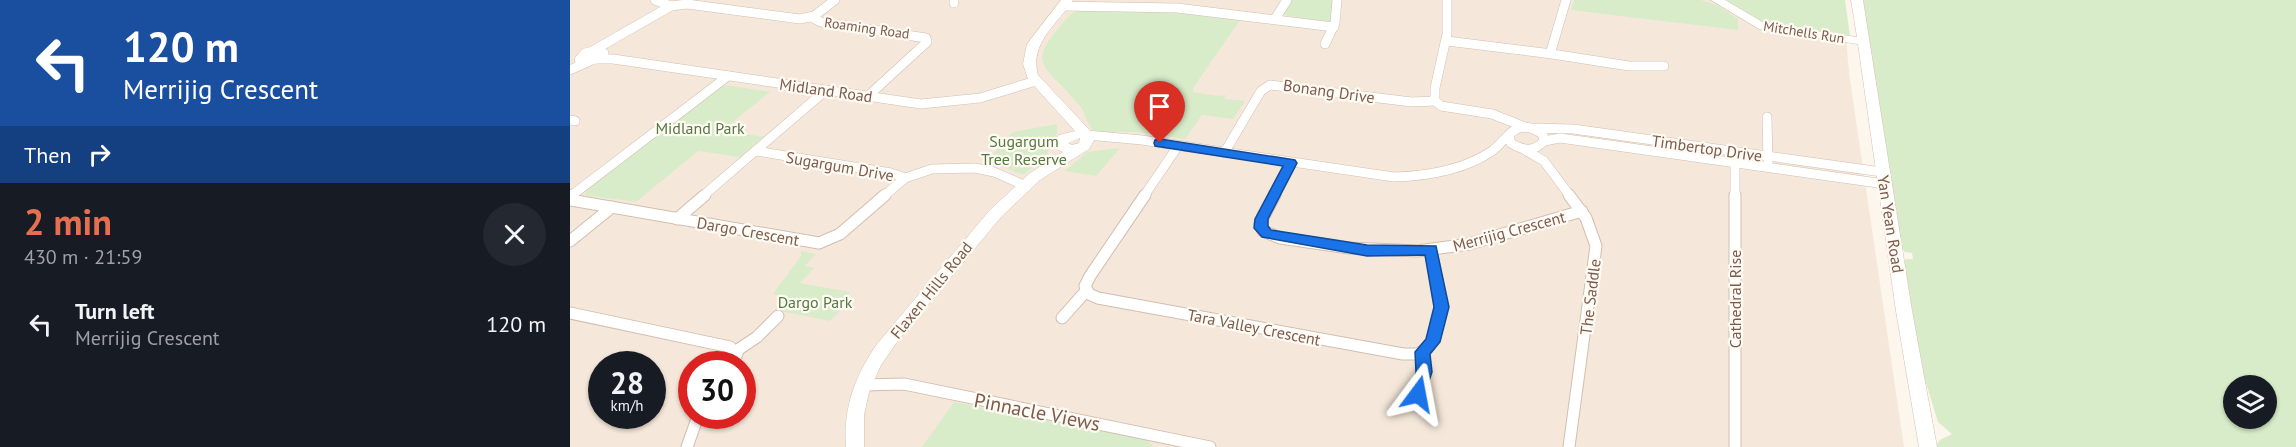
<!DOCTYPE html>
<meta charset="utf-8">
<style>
:root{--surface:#171b24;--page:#242831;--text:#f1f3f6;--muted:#9ea1a6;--accent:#e76f51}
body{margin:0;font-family:"PT Sans",sans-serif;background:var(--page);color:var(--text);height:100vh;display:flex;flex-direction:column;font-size:22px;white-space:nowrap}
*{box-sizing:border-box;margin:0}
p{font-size:20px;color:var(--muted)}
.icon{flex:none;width:33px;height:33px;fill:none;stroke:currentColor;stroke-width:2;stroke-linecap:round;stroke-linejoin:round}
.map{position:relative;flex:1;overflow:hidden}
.drawer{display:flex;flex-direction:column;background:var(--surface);width:570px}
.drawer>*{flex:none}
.guide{background:#1a4fa0;color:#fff;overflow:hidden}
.fabs{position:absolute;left:1653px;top:375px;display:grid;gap:12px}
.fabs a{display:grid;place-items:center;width:54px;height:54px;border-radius:50%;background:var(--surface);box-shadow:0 2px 4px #0004;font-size:30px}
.speed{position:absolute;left:18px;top:351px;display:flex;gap:12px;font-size:30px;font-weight:700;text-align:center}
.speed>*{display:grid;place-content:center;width:78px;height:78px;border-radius:50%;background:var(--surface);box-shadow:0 2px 4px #0004;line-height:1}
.speed small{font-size:15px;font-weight:400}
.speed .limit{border:9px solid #d22;background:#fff;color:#111}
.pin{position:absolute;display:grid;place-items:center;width:51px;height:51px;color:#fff;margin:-62px -26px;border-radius:50% 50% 50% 0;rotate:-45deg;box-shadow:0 0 6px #0007}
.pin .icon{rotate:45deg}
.me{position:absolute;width:66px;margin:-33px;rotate:13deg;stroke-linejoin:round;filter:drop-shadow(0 0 4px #0008)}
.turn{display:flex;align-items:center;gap:21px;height:126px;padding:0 24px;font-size:27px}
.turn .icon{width:78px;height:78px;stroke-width:2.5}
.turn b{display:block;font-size:42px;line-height:51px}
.then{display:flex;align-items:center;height:57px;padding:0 24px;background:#0003;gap:12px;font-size:22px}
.round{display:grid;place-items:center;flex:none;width:63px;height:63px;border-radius:32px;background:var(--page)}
.headline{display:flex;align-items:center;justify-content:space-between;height:102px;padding:0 24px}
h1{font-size:36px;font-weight:700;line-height:45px;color:var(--accent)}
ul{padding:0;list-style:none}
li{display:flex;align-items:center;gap:18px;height:78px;padding:0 24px}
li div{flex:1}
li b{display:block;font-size:22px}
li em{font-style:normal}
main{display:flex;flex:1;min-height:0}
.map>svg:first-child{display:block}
.residential{fill:#f5e8da;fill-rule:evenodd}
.green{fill:#d8ecc9;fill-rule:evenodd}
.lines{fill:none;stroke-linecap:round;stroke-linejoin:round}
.street-far1-casing{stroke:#d1beb0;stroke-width:10}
.street-casing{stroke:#d1beb0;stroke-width:13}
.secondary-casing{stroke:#d6c0b0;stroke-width:1}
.street-far1{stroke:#fff;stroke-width:9}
.street{stroke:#fff;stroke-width:11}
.secondary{fill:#fff;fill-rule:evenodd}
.route{fill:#1a73e8;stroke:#114b97;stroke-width:1.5}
.labels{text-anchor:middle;stroke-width:4.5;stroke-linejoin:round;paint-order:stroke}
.far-street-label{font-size:14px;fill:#7a5c4d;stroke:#fffaf3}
.street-label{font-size:16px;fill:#7a5c4d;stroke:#fffaf3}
.park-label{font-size:16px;fill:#537a41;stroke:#fffaf3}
.near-street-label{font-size:20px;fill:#7a5c4d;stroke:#fffaf3}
</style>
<main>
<section class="drawer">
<div class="guide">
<div class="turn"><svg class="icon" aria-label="left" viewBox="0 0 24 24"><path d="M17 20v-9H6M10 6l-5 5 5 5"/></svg><div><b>120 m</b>Merrijig Crescent</div></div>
<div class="then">Then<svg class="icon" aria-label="right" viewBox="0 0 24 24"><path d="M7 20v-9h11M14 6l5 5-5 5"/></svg></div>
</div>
<div class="headline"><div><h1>2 min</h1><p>430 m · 21:59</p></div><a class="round"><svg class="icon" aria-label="close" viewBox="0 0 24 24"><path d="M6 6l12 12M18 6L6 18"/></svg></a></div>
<ul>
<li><svg class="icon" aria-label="left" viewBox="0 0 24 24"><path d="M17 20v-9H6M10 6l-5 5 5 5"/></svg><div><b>Turn left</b><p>Merrijig Crescent</p></div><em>120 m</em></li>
</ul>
</section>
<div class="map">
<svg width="1726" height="447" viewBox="0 0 1726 447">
<rect width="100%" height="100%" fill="#fdf6ec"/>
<path class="residential" d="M0,0H1273L1279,73L1334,447H0ZM32,364H82V416H32ZM122,364H172V416H122Z"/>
<g class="green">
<path d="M721,0H763L762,20L758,22L712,15Z"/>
<path d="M1004,0H1131L1147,5L1168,19V30L1001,10Z"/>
<path d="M1153,0H1275L1280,36L1194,25Z"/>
<path d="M1292,0H1726V447H1365L1370,440L1382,434L1368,422L1352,370L1334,262L1336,259H1343L1342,253L1335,252L1331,247ZM1664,386H1696V418H1664Z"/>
<path d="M589,10L670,20L623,88V92L648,96L656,95L654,99L675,101L663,119L632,115L615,139L566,132H527C516,126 517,115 510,106C473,61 452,67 501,14L507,11Z"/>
<path d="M156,85L200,92L153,130L193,137L170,157L128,151L66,202L15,195V189L146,88Z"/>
<path d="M487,124V134L482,141L477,155L455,174H451L417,161L443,132Z"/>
<path d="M550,148L526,176L495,171L517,152Z"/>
<path d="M231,251L246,254L235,266L244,268L230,283L280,292L268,306L273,308L260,321L205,310L217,297L203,294L231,256Z"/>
<path d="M384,402L576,440L584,447H352Z"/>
</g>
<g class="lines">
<g class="street-far1-casing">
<g id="street-far1">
<path d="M85,0L101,6L117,4L230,19L244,16L265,0"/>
<path d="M384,0V3"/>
<path d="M877,0V34L865,88V101L871,106L922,114L955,127"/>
<path d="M493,6L607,8L764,27"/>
<path d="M241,17L251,22L356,38L357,42L298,96"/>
<path d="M705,19L717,0"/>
<path d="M877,41L982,54L1059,66H1094"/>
<path d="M755,44L765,23L767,0"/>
<path d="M24,50L101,6"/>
<path d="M28,50L34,53C27,60 19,62 9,60L15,53Z"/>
<path d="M981,51L996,0"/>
<path d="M25,59H43L351,104L410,98L466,81"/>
<path d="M0,70L18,62"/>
<path d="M1197,117L1198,162"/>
<path d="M0,120L5,121"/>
<path d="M961,128L1003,129L1312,172"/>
<path d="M517,135L572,140L824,177C858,176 894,170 922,151C931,145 937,133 947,129C956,125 966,129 973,135L974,141C964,152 953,151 941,143L939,136"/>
<path d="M974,141L990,138L1315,184"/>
<path d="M955,150L974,161L1000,196"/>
<path d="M186,151L321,173L335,178L362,169L405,168L424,172L456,186"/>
<path d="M654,153L691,91L700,85L842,102L865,101"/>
<path d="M1165,156V196"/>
<path d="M1,196L158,76"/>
<path d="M133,196L256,90"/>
<path d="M314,196L335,178"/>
<path d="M574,196L608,146"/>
<path d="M704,196L721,163"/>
</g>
</g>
<g class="street-casing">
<g id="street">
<path d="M575,195L520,276L515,286L519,294L528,298L833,354H847L857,349L862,342L872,307L861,250"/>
<path d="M705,195L690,224L693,231L710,238L779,248L848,251L899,244L1012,211"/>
<path d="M999,195L1016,218L1026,246L999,447"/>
<path d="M1165,195V447"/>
<path d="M0,197L3,195"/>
<path d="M0,200L249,243L270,234L315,195"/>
<path d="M107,219L135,195"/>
<path d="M0,241L42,207"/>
<path d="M0,313L160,347L167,354L161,364"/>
<path d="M492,318L516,291"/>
<path d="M166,351L187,337L208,316"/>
<path d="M293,385L334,384L640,447"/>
<path d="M848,394L854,372L852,352"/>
<path d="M117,447L128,416"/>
</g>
</g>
<g class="secondary-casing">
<g id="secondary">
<path d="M491,0H503C487,25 459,43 468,75L526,137L519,149L470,180L431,217L327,342L311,365L299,392L294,415V447H276C273,408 285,376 307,344L420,210L460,173L493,152L488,150L484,143L489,135L505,131L458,79L453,64L457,44ZM510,138L509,143L502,145L498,143Z"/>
<path d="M1141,0H1155L1196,24L1287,37L1281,0H1293L1342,311L1367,447H1349L1326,311L1288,44L1189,29Z"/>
</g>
</g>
<use href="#street-far1" class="street-far1"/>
<use href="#street" class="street"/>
<use href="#secondary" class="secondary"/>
</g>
<path class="route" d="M590,139L725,160L727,163L698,219V226L701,230L797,245L866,246L879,307L870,342L860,354L862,372L853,399L848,401L842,399L840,394L846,372L845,352L856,339L864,307L855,255L797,256L692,237L684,228L685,219L713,166L585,146L584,143L585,140Z"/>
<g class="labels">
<g class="far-street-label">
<text transform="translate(297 28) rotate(8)" y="5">Roaming Road</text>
<text transform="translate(1234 32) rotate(9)" y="5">Mitchells Run</text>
</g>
<g class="street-label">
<text transform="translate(256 90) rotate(8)" y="6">Midland Road</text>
<text transform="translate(759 91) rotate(8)" y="6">Bonang Drive</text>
<text transform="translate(1137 148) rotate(8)" y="6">Timbertop Drive</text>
<text transform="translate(270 166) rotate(10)" y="6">Sugargum Drive</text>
<text transform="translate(1321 224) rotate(81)" y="6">Yan Yean Road</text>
<text transform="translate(178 231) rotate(10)" y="6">Dargo Crescent</text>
<text transform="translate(939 231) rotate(-15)" y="6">Merrijig Crescent</text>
<text transform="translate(361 290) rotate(-51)" y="6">Flaxen Hills Road</text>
<text transform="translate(1020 297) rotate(-83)" y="6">The Saddle</text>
<text transform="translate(1165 299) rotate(-90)" y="6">Cathedral Rise</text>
<text transform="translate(684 327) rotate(11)" y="6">Tara Valley Crescent</text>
</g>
<g class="park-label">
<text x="130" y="134">Midland Park</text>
<text x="454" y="147">Sugargum<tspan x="454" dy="18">Tree Reserve</tspan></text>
<text x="245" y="308">Dargo Park</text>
</g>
<g class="near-street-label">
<text transform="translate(467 412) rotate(11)" y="7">Pinnacle Views</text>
</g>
</g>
</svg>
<div class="fabs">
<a><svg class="icon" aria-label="layers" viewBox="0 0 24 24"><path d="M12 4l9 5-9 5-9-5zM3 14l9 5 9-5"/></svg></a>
</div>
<div class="speed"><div>28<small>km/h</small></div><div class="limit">30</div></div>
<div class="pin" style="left:590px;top:143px;background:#d93025"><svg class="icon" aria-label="arrive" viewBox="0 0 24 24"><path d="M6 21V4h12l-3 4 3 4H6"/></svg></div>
<svg class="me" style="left:848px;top:394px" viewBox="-20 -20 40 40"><path d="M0-17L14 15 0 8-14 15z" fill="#1a73e8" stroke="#fff" stroke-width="4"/></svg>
</div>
</main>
